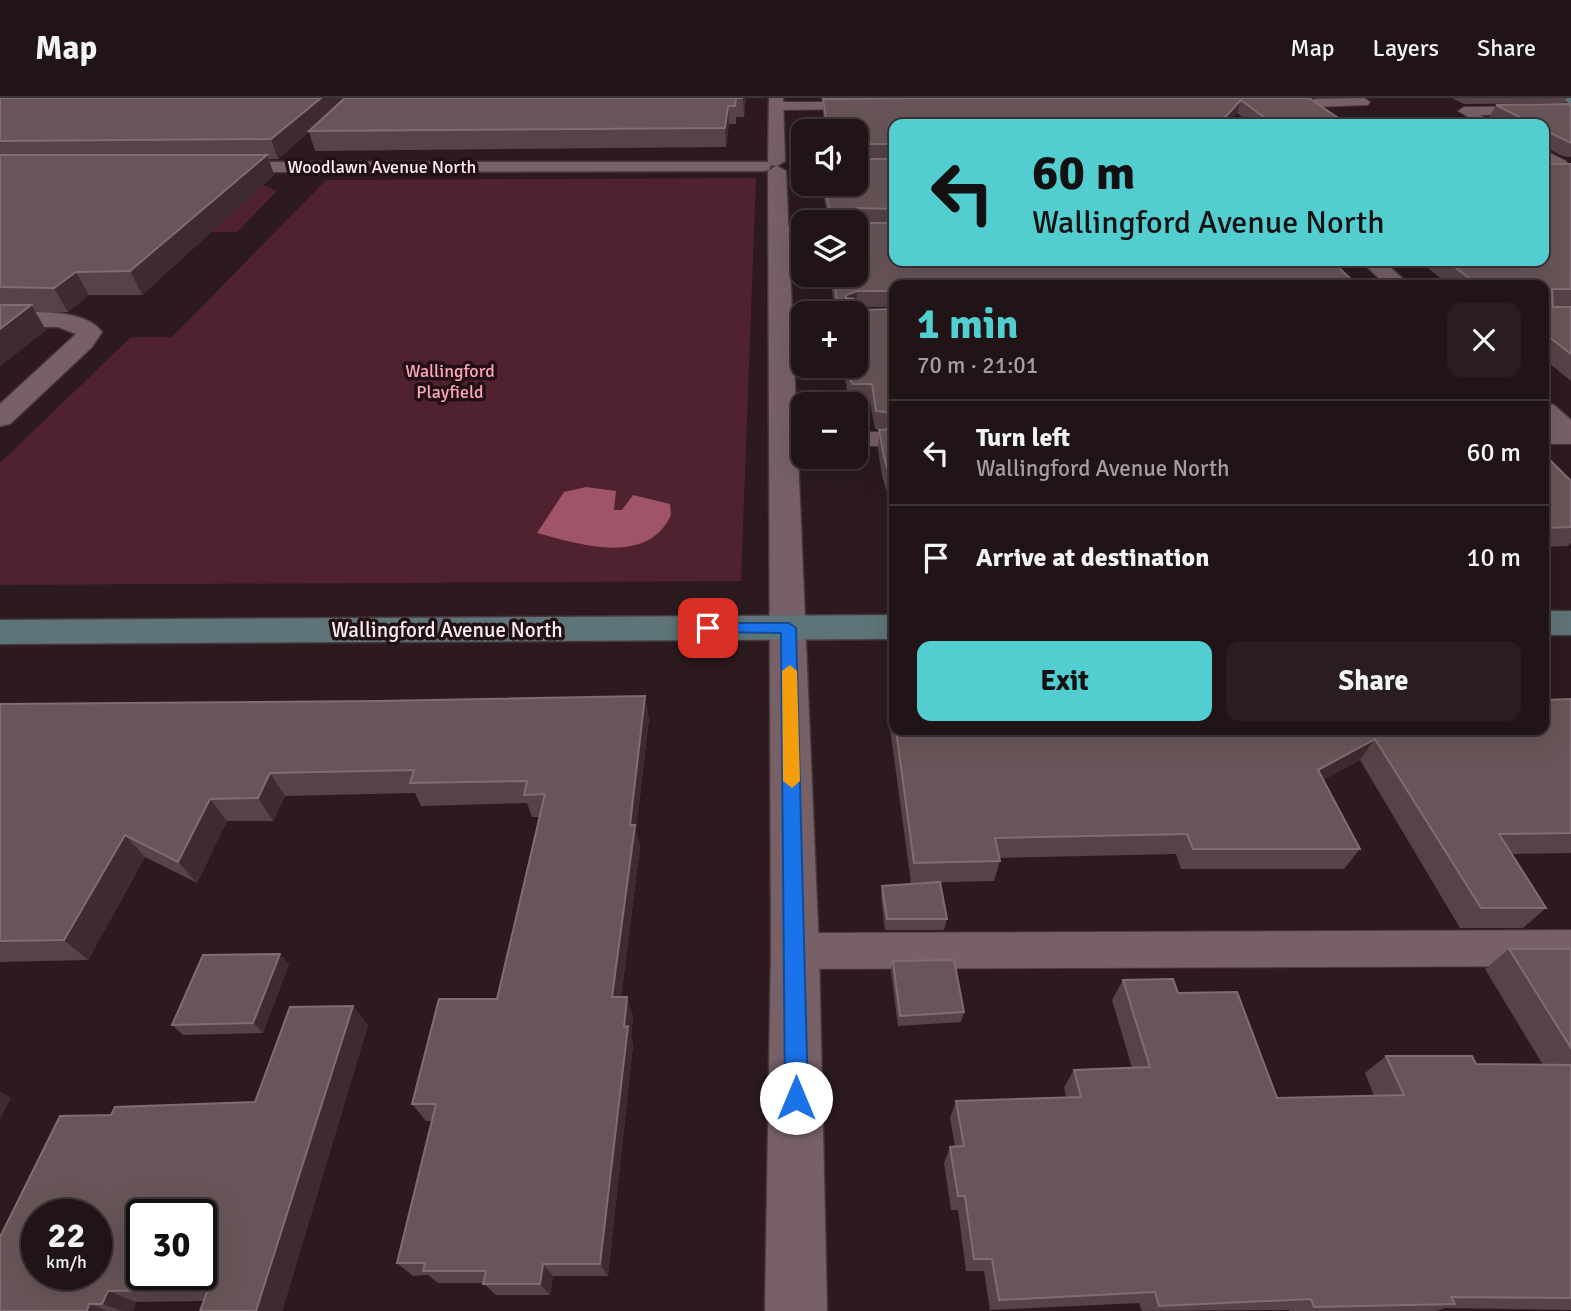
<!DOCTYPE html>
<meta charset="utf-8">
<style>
:root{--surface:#211416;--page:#291d1f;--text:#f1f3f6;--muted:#a29ea1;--line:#3e3335;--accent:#52cdd0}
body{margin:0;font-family:Signika,sans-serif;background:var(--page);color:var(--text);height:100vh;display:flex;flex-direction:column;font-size:26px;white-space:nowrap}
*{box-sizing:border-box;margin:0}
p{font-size:23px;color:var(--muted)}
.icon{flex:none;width:38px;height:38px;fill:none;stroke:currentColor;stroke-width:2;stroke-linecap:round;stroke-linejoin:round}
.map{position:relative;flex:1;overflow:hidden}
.panel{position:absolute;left:889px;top:182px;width:660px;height:455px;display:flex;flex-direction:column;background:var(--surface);border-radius:14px;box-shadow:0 7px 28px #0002,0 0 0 2px var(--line)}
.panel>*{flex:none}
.guide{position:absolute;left:889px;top:21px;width:660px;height:147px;border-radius:14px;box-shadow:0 7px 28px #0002,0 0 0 2px var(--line);background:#52cdd0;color:#111;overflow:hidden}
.controls{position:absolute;left:791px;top:21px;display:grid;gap:14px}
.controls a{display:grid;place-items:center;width:77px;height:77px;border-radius:14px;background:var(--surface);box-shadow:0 7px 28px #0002,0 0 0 2px var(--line);font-size:35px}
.speed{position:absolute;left:21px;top:1101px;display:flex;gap:14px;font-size:35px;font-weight:700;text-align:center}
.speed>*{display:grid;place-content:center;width:91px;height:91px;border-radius:50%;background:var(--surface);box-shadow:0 7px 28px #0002,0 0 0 2px var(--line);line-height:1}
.speed small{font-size:18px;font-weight:400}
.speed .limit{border:4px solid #111;border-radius:10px;background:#fff;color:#111}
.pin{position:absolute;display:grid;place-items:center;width:60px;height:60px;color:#fff;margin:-30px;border-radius:14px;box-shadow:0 4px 10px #0006}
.me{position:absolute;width:77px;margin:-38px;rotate:0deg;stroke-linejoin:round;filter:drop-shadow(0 0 5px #0008)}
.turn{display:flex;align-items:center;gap:24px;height:147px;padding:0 28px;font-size:32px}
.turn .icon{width:91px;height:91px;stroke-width:2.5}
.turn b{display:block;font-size:49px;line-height:60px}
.round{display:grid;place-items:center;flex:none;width:74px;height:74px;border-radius:14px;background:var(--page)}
.head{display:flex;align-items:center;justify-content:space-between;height:119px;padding:0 28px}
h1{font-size:42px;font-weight:700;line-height:52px;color:var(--accent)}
.cta{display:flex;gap:14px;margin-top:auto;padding:14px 28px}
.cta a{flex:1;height:80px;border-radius:14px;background:var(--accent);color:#111;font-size:28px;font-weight:700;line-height:80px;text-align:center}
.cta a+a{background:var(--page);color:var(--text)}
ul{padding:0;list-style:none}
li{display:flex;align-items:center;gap:21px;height:105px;padding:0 28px;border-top:2px solid var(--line)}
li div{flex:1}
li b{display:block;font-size:26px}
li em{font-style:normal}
header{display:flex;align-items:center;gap:42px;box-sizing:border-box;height:98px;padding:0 35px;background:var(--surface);border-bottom:2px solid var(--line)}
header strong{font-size:33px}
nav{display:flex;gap:38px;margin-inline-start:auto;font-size:24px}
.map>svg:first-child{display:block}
.green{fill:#50212f}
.water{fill:#9f5469}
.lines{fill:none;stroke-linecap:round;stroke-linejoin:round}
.lane-casing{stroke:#46383b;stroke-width:2}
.street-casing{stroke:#46383b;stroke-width:3}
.secondary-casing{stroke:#46383b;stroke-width:3}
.lane{fill:#776166;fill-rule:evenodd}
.street{fill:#776166;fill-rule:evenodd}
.secondary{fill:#5f7478;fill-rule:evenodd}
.wall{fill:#564347;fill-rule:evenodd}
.shaded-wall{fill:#3e2b2f}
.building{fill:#685559;stroke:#7f6d71;stroke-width:2;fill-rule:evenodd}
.route{fill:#1a73e8;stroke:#114b97;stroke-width:2}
.slow{fill:#f59e0b}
.labels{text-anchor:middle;stroke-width:7;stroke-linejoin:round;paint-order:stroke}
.far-street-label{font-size:18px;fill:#faedf0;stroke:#221015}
.far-park-label{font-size:18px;fill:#fda6bd;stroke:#221015}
.street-label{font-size:21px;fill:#faedf0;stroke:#221015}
</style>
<header>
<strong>Map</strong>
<nav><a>Map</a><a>Layers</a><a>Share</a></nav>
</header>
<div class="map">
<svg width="1571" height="1213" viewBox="0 0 1571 1213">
<rect width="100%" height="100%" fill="#2c1a1e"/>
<g class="green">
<path d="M756,80L741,483L0,487V365L131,239H172L326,82Z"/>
<path d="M161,88H265L277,93L237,134H209Z"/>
</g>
<path class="water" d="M586,389L616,393L614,412H622L633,397L670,406L671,417C647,469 579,446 537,435L564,394Z"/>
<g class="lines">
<g class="lane-casing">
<g id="lane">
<path d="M1364,0L1370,4L1368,7L1315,9L1309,5L1315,1Z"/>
<path d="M866,4L870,5V11L776,12L770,8L776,4Z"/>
<path d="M1571,8V16L1480,17L1495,26H1480L1458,13L1464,9Z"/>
<path d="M1544,52L1566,63L1568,66L1556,69L1544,62Z"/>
<path d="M803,128V138H779L771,133L779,128Z"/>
<rect x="1544" y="332" width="27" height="14"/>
<rect x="856" y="334" width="38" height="14"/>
<path d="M1571,832V868L795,871L781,866L775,853L781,840L795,835Z"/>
</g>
</g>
<g class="street-casing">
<g id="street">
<path d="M769,0H783L785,63L777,68L786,73L819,853L827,1213H765L771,853L768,73L776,68L771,67L769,72L763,73L219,74L210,69L219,64H768Z"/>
<path d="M1361,163H1383L1410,187H1386Z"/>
<path d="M0,215C27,214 84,209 102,234L92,249L10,326L0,328V306L76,236L58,229H0Z"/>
<path d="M1544,305L1554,307L1571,322V345L1561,343L1544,327Z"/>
</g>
</g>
<g class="secondary-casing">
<g id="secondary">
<path d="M1560,0H1571V6Z"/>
<rect x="1544" y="513" width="27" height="24"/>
<path d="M894,517V541L0,546V522Z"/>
</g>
</g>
<use href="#lane" class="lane"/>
<use href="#street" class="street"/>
<use href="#secondary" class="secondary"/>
</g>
<g class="wall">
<path d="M0,0H746L744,19H736V26H729L726,49L315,53L309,34L278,61H269L274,77L142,197H89L68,214H35L46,232L0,268Z"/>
<path d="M821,0H1309L1347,26H1252L1237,15L1227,26H894V423L891,394H887L882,378L878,351L880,332L875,331L870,304H851L847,292L843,268H856V215H835L830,177H856L829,123L822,92V86H856V33H825L823,14V1H843H821ZM857,60H894L857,61ZM856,209H894V211L857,212Z"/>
<path d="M1452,0H1567L1564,5L1464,6Z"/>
<path d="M1571,6V59L1563,58L1544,49V26H1502L1489,20L1496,7Z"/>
<path d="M1571,66V208H1553L1571,209V283L1544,261V187H1449L1419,163H1544Z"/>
<path d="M1544,356L1571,383V445L1568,448L1544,449Z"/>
<path d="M645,598L649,621L636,732L640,749L621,899L633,918L631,938L633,947L608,1178H553L550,1197H496L483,1185H438L428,1177L413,1178L397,1165L432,1023H426L412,1006L497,901L539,719H532L527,705L421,708L415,695L285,698L273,723H227L197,785L145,759L88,862L0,864V606L379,603Z"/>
<path d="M1571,601V755L1512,756L1546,810L1523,830H1460L1360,662L1323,682L1360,751L1344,771H1181L1176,756L999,760L1000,763L994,783L911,785L890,630L892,609H894V632H1544Z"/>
<path d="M882,788L947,821L944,832H885L881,799Z"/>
<path d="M1509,851H1571V1212L1445,1210L1436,1213H1290L1289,1212L1142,1213L1139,1205L990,1212L984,1173H966L958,1112H951L944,1065L950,1049H955L950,1020L956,1003L1066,999L1064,989L1074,972L1132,970L1112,902L1123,882L1178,895L1277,1000L1374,998L1365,975L1386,958L1476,966L1543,967L1485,871Z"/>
<path d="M893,863L964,914L961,924L898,928L891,873Z"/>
<path d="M289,866L263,935L183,937L172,927Z"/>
<path d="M353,908L368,927L282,1213H200L204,1203L136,1204L133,1213H0L111,1017L255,1004Z"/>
</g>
<g class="shaded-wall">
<path d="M321,0H348L278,61L271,41Z"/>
<path d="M743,0H746L744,19Z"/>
<path d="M1241,2L1237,15L1227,26H1219Z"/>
<path d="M728,8L729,26L726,49L725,30Z"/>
<path d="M267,57L274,77L142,197L130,173Z"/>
<path d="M76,174L89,197L68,214L54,190Z"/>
<path d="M857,193L856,209L845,214L846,197Z"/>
<path d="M31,207L46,232L0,268V231Z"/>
<path d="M645,598L649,621L636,732L640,749L618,919L612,899L630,727Z"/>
<path d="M1375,641L1360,662L1304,693L1318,672Z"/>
<path d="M270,675L285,698L273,723L258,700Z"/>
<path d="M210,701L227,723L197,785L178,764Z"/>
<path d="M125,737L145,759L88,862L64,842Z"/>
<path d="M280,856L289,866L263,935L253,925Z"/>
<path d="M627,899L633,918L631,938L633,947L608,1178L600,1166Z"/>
<path d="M353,908L368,927L282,1213H256Z"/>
<path d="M0,993L11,1000L0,1021Z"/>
<path d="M543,1166L553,1178L550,1197L540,1186Z"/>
<path d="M108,1193L136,1204L133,1213H122L102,1206Z"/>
<path d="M89,1206L108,1213H87Z"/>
</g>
<g class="building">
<path d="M0,0H321L271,41L0,43Z"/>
<path d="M345,0H743H736L735,8H728L725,30L309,33Z"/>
<path d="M926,0H1309L1347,26H1273L1241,2L1219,26H894V46H857L856,47V33H828L823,1Z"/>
<path d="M1571,6V45L1544,32V26H1533L1496,7Z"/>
<path d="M0,57H267L130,173L76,174L54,190L0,189Z"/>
<path d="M856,57L857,61H894V111L857,110L854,122L857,125H894V163H1332L1357,187H894V193H857L846,197V200L854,201L857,212L894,211V315L876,313L872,286H852L848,274L847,268H856V215H839L833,177H856V124H824V123H832L824,86H856Z"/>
<path d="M1544,66H1571V191H1552L1553,209H1571V256L1544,235V187H1478L1447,163H1544Z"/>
<path d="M0,207H31L0,231Z"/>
<path d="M894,331V388L893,375H889L884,359L879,332Z"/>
<path d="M1544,356L1571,383V429L1544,430Z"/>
<path d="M645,598L630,727H635L612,899H627L624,929L628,928L600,1166H543L540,1186H483L486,1173H423L425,1165H397L436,1006H412L439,901H497L545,696L524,697L527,683L410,685L414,672L270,675L258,700L210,701L178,764L125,737L64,842L0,843V606L379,603Z"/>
<path d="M1571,601V735L1499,736L1546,810H1481L1375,641L1318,672L1360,751H1193L1187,736L995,740L1000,763L914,765L896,632H1544V602Z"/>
<path d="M940,784L947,821H887L882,788Z"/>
<path d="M1509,851H1571V950Z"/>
<path d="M280,856L253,925L172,927L203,857Z"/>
<path d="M954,862L964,914L900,918L893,863Z"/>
<path d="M1173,881L1178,895L1237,894L1277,1000L1404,997L1386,958H1472L1476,966L1571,967V1200L1451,1199L1455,1206L1314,1209L1311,1201L1159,1208L1155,1194L999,1202L992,1161H974L965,1098H958L950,1049L964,1048L956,1003L1081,999L1074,972L1150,969L1123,882Z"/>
<path d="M353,908L256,1213H200L208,1191L108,1193L102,1206H89L87,1213H0V1139L60,1018L111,1017L115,1009L255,1004L290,909ZM37,1116H96V1176H37ZM142,1116H201V1176H142Z"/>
</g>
<path class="route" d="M708,525H789L796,530L808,1000L804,1008L796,1011L789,1008L785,1000L781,535L703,534V527Z"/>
<path class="slow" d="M790,567L797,573L800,683L792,690L783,683L782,573Z"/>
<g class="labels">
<g class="far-street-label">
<text x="382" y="75">Woodlawn Avenue North</text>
</g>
<g class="far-park-label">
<text x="450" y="279">Wallingford<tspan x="450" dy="21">Playfield</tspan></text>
</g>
<g class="street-label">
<text x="447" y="539">Wallingford Avenue North</text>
</g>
</g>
</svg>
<div class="controls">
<a><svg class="icon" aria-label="sound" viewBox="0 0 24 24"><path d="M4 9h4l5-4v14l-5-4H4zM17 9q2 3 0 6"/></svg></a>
<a><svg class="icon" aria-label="layers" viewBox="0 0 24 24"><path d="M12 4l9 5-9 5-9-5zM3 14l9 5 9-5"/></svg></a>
<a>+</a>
<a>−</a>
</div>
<div class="speed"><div>22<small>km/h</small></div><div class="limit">30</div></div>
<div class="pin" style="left:708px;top:530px;background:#d93025"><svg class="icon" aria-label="arrive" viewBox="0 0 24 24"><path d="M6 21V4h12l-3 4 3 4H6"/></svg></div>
<svg class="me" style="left:796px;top:1000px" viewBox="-20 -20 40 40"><circle r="19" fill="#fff"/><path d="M0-13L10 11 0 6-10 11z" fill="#1a73e8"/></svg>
<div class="guide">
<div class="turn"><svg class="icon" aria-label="left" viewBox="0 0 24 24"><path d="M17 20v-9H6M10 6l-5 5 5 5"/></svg><div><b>60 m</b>Wallingford Avenue North</div></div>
</div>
<section class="panel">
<div class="head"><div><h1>1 min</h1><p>70 m · 21:01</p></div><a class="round"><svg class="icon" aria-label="close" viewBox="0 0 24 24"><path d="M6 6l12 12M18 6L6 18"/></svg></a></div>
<ul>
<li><svg class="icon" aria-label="left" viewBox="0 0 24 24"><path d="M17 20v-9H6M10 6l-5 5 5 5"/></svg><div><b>Turn left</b><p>Wallingford Avenue North</p></div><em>60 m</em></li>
<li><svg class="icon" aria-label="arrive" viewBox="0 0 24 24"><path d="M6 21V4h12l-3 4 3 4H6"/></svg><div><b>Arrive at destination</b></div><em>10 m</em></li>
</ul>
<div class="cta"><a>Exit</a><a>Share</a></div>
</section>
</div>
